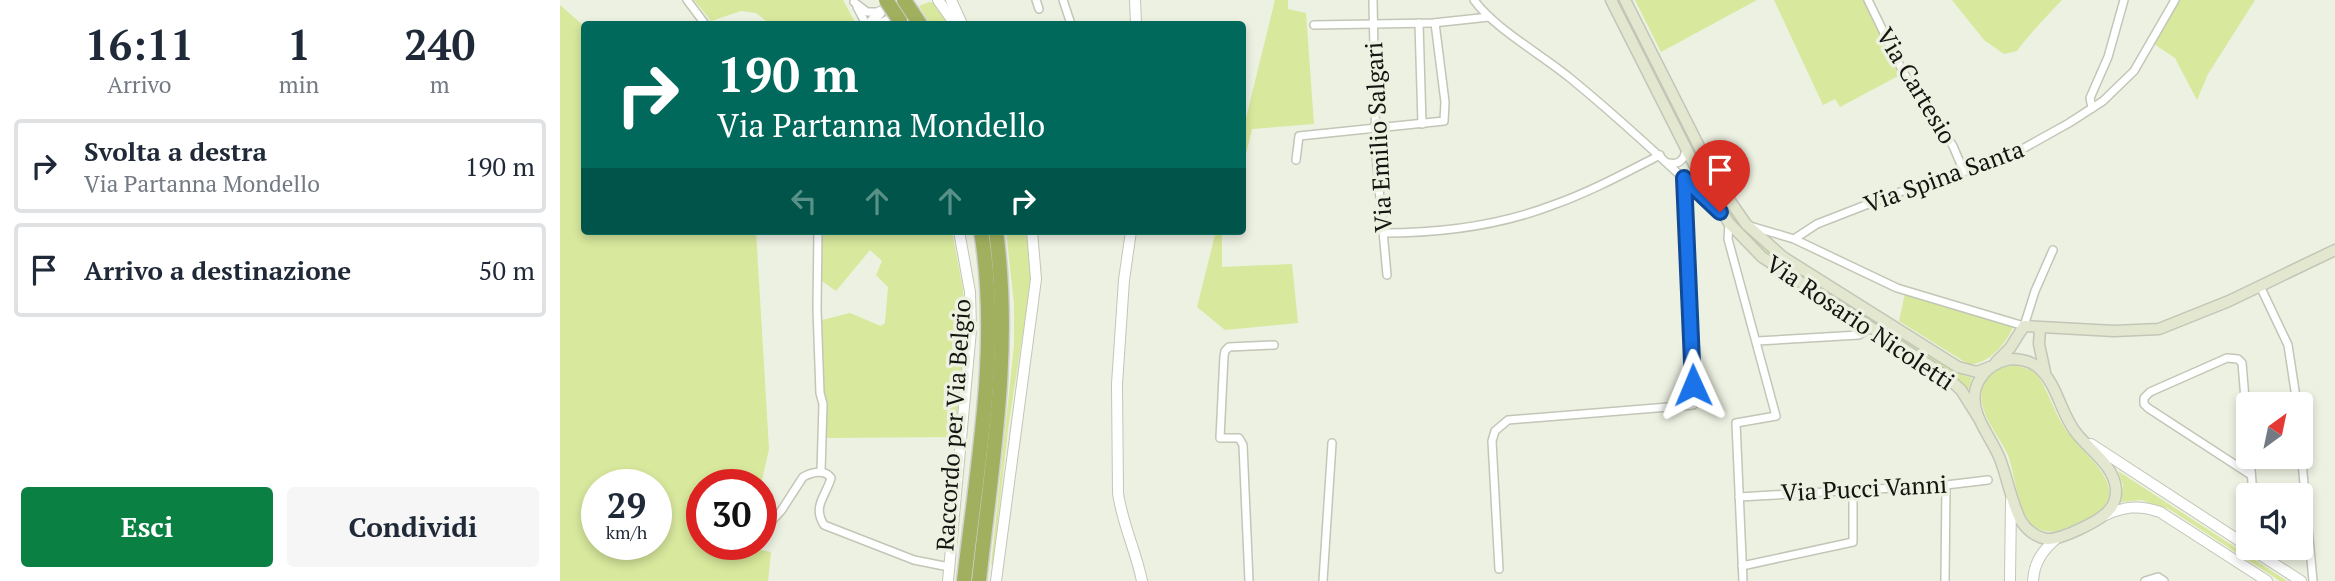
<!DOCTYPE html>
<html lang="it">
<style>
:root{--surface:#fff;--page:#f6f6f7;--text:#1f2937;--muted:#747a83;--line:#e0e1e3;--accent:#0b8043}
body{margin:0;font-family:"PT Serif",serif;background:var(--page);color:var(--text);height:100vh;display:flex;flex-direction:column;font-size:26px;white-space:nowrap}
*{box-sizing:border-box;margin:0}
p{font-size:23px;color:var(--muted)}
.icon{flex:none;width:38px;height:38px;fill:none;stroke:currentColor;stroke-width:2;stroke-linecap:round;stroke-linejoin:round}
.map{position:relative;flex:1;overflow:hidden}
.sheet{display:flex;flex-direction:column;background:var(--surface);width:560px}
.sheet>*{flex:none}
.banner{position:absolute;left:21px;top:21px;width:665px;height:214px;border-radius:7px;box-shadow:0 4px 10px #0003;background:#00695c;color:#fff;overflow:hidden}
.needle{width:46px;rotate:33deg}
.buttons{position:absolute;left:1676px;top:392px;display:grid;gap:14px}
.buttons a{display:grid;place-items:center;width:77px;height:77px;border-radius:7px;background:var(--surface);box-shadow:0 4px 10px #0003;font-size:35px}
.speed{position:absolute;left:21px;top:469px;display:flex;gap:14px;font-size:35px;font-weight:700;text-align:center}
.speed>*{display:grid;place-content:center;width:91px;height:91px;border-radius:50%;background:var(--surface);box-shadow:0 4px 10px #0003;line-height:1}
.speed small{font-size:18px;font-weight:400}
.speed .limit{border:10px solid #d22;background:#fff;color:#111}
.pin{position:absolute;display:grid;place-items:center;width:60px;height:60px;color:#fff;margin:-72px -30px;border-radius:50% 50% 50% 0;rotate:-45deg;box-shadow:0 0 7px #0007}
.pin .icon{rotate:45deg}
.me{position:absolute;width:77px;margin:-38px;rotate:359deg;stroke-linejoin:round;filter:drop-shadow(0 0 5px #0008)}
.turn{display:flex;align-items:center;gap:24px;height:147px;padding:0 21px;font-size:32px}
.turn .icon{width:91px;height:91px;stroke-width:2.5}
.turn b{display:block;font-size:49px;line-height:60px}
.lanes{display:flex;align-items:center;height:66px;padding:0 21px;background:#0003;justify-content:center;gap:35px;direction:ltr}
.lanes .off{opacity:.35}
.eta{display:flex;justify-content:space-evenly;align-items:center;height:119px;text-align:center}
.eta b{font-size:42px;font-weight:700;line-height:49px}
.button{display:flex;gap:14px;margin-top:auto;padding:14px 21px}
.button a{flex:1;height:80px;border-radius:7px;background:var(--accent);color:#fff;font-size:28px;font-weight:700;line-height:80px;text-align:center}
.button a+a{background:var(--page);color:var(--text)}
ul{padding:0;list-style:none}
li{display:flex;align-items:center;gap:21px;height:94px;margin:0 14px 10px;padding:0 7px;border:4px solid var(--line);border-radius:7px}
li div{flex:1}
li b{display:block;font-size:26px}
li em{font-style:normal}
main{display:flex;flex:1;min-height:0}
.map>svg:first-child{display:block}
.green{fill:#d8e89c;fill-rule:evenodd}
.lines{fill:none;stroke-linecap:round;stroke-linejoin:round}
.minor-casing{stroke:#c2c6b7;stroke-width:10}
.tertiary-casing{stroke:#c2c6b7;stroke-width:12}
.secondary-casing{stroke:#c2c6b7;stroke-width:13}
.motorway-casing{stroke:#d0d0cf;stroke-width:17}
.minor{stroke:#fff;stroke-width:7}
.tertiary{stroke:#fff;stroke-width:10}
.secondary{stroke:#e3e7cf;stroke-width:10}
.motorway{stroke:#a1b05e;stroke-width:14}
.motorway-bridge-casing{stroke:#d0d0cf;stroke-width:17;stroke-linecap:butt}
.motorway-bridge{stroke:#a1b05e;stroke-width:14}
.route-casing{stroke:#114b97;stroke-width:18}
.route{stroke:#1a73e8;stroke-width:12}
.labels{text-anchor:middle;stroke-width:7;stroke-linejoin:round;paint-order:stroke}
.street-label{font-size:24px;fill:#141510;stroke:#edf1e2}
</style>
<main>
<section class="sheet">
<div class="eta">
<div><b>16:11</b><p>Arrivo</p></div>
<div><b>1</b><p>min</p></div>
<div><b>240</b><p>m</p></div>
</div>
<ul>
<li><svg class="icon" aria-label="right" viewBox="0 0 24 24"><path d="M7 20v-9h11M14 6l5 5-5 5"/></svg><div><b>Svolta a destra</b><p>Via Partanna Mondello</p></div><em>190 m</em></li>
<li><svg class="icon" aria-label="arrive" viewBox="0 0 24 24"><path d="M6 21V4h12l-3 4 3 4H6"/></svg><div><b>Arrivo a destinazione</b></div><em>50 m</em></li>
</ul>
<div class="button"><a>Esci</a><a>Condividi</a></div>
</section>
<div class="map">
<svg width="1775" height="581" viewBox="0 0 1775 581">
<rect width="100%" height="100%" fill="#edf1e2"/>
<g class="green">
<path d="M134,0H283L296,24H210L196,13L181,11L151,21Z"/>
<path d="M715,0H728V9L746,13L754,124L692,129L683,167V130Z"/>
<path d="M1075,0H1197L1101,52Z"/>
<path d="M1214,0H1304L1340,75L1280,107L1275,99L1263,105Z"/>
<path d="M1392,0H1502C1486,17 1470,33 1457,51L1444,54L1424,40Z"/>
<path d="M1619,0H1695L1648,74L1637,100L1615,58L1594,44Z"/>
<path d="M369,2L375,3L392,24H370L359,6Z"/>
<path d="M0,5L24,26V231H196L209,449L201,485H142V544H186V547L211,552L208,581H0ZM37,485H96V544H37Z"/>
<path d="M1083,46C1099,77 1114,107 1130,138C1156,190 1178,231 1227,266L1403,375L1412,378L1408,390L1389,372L1198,248C1144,192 1115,116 1081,48Z"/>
<path d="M262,231H392L403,289L405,336L395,437L265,438L267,406L263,390L262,320L290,313L321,326L325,323L328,287L316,275L322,261L310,250L276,291L262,281Z"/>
<path d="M446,231H466L471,280L448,429L433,565H431L454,345V304Z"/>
<path d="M656,231H662V267L732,264L738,323L665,330L637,307Z"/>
<path d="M1345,293L1453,327C1446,344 1427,366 1408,364L1339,321Z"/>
<path d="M1454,365L1471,370L1478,376C1490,394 1495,416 1508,433C1522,453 1570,486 1539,511C1533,517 1523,520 1515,524C1502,530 1489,536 1475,527C1459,516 1455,477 1449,458C1440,434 1410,407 1426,380C1433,370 1443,367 1454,365Z"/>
<path d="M1558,471L1727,581H1720L1609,509L1581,500L1561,502L1563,485Z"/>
</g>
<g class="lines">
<g class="minor-casing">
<g id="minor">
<path d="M127,0L145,24"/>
<path d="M476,0L479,9"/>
<path d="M503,0L511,24"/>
<path d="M813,0L816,155L827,275"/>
<path d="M914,0C935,29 981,54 1010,78C1060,119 1107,163 1154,207"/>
<path d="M1308,0L1343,72L1393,146L1404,172"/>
<path d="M294,2L307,12H320"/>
<path d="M297,7L306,24"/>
<path d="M859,23L862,124"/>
<path d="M319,24L326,20"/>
<path d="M754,25L873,23L929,17"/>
<path d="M1532,108L1530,98L1548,57L1564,0"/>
<path d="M736,160L739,136L884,121L885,102L875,23"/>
<path d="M1109,163C1119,165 1124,160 1126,150"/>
<path d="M1169,223L1168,239L1216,416L1176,423L1183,581"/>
<path d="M1190,226L1234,239L1337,288L1464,326L1475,291L1493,250"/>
<path d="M258,231L257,309L260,393L263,404L261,472"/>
<path d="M823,233C879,233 941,225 993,205C1030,192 1065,173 1100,155"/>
<path d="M1234,239L1257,224L1334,194L1448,157L1509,123L1543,101L1574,71L1615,0"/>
<path d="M1700,286L1728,345L1737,404"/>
<path d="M1197,341L1299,335L1311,328"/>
<path d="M1689,447L1682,363L1678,359L1667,358L1590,392L1584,398V404L1588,408L1691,475"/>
<path d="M1741,451L1753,581"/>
<path d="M1690,457L1693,495"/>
<path d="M1179,497L1386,485L1428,480"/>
<path d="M201,533L221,511L243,477C252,472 265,469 271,478C266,496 252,506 264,525L354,560L389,567"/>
<path d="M1182,566L1293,542V490"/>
<path d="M939,569L932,441L935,431L948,420L1133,405L1124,178"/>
<path d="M689,581L683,445L679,438H660L664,356L665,351L669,347L714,345"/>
<path d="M763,581L772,443"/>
<path d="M1385,581L1386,485"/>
<path d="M1585,581L1598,577L1604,581"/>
</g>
</g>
<g class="tertiary-casing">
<g id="tertiary">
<path d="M378,0L395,24"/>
<path d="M391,0L402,24"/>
<path d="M575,0L576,24"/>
<path d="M310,24L320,12"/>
<path d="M571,231L564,280L557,384L558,493C562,523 576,551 582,581"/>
<path d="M1531,444L1689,547"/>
<path d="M1543,516C1563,507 1578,504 1600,512L1707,581"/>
<path d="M1690,548L1741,581"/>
<path d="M388,581L411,330L410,292L399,231"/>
<path d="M436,581L476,279L472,231"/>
<path d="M1450,581L1451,500"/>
<path d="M1473,581C1474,562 1483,550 1497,538"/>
</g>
</g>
<g class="secondary-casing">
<g id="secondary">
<path d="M1051,0L1145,186L1169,223L1202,257L1386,376L1401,390L1418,417"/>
<path d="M1065,0L1157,182L1186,224L1223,257L1398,367L1417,372L1430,367"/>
<path d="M1480,328L1479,344L1485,372"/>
<path d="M1450,359C1461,359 1472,361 1480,369C1498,386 1501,415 1517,434C1531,451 1555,467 1556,490C1556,497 1554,505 1549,510C1541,521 1500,540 1487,539C1475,537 1467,530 1461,521C1451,501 1448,480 1440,459C1434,444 1424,431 1418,416C1407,388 1423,365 1450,359Z"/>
<path d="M1436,362L1450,348L1464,326L1554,331L1599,329L1669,301L1775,250"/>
</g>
</g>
<g class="motorway-casing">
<g id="motorway">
<path d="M352,12L360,24"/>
<path d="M404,581C417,466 440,346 421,231"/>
<path d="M419,581C432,462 452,351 436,231"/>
</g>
</g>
<use href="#minor" class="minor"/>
<use href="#tertiary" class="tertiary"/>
<use href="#secondary" class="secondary"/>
<use href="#motorway" class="motorway"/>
<g class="motorway-bridge-casing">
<g id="motorway-bridge">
<path d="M326,0L340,21"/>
<path d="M344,0L352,12"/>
</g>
</g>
<use href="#motorway-bridge" class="motorway-bridge"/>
</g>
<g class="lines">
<g class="route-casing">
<path id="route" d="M1133,385L1124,178L1160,212"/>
</g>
<use href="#route" class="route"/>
</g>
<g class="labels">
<g class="street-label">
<text transform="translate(1356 86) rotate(59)" y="8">Via Cartesio</text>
<text transform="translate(819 137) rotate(-93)" y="8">Via Emilio Salgari</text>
<text transform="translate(1384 177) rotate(-20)" y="8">Via Spina Santa</text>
<text transform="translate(1300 323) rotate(34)" y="8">Via Rosario Nicoletti</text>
<text transform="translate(394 425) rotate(-86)" y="8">Raccordo per Via Belgio</text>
<text transform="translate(1304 489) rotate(-3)" y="8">Via Pucci Vanni</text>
</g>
</g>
</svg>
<div class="buttons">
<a><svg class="needle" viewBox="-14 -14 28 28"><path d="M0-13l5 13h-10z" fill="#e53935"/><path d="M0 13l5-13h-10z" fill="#747a83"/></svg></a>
<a><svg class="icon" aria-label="sound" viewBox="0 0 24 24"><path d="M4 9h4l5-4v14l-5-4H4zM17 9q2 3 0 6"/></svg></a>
</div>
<div class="speed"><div>29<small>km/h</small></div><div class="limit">30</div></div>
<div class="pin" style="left:1160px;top:212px;background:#d93025"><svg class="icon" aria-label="arrive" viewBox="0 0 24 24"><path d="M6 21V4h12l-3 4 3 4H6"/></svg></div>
<svg class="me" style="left:1133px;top:385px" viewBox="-20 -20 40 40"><path d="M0-17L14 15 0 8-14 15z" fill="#1a73e8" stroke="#fff" stroke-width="4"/></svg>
<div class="banner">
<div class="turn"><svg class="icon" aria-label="right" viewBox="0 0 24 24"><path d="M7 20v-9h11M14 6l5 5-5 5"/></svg><div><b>190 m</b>Via Partanna Mondello</div></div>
<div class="lanes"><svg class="icon off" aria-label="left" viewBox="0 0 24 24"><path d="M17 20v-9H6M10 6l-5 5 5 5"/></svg><svg class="icon off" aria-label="ahead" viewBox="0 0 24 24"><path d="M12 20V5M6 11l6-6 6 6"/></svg><svg class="icon off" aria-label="ahead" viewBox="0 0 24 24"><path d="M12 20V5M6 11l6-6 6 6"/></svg><svg class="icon" aria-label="right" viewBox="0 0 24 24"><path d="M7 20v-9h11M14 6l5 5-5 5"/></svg></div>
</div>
</div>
</main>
